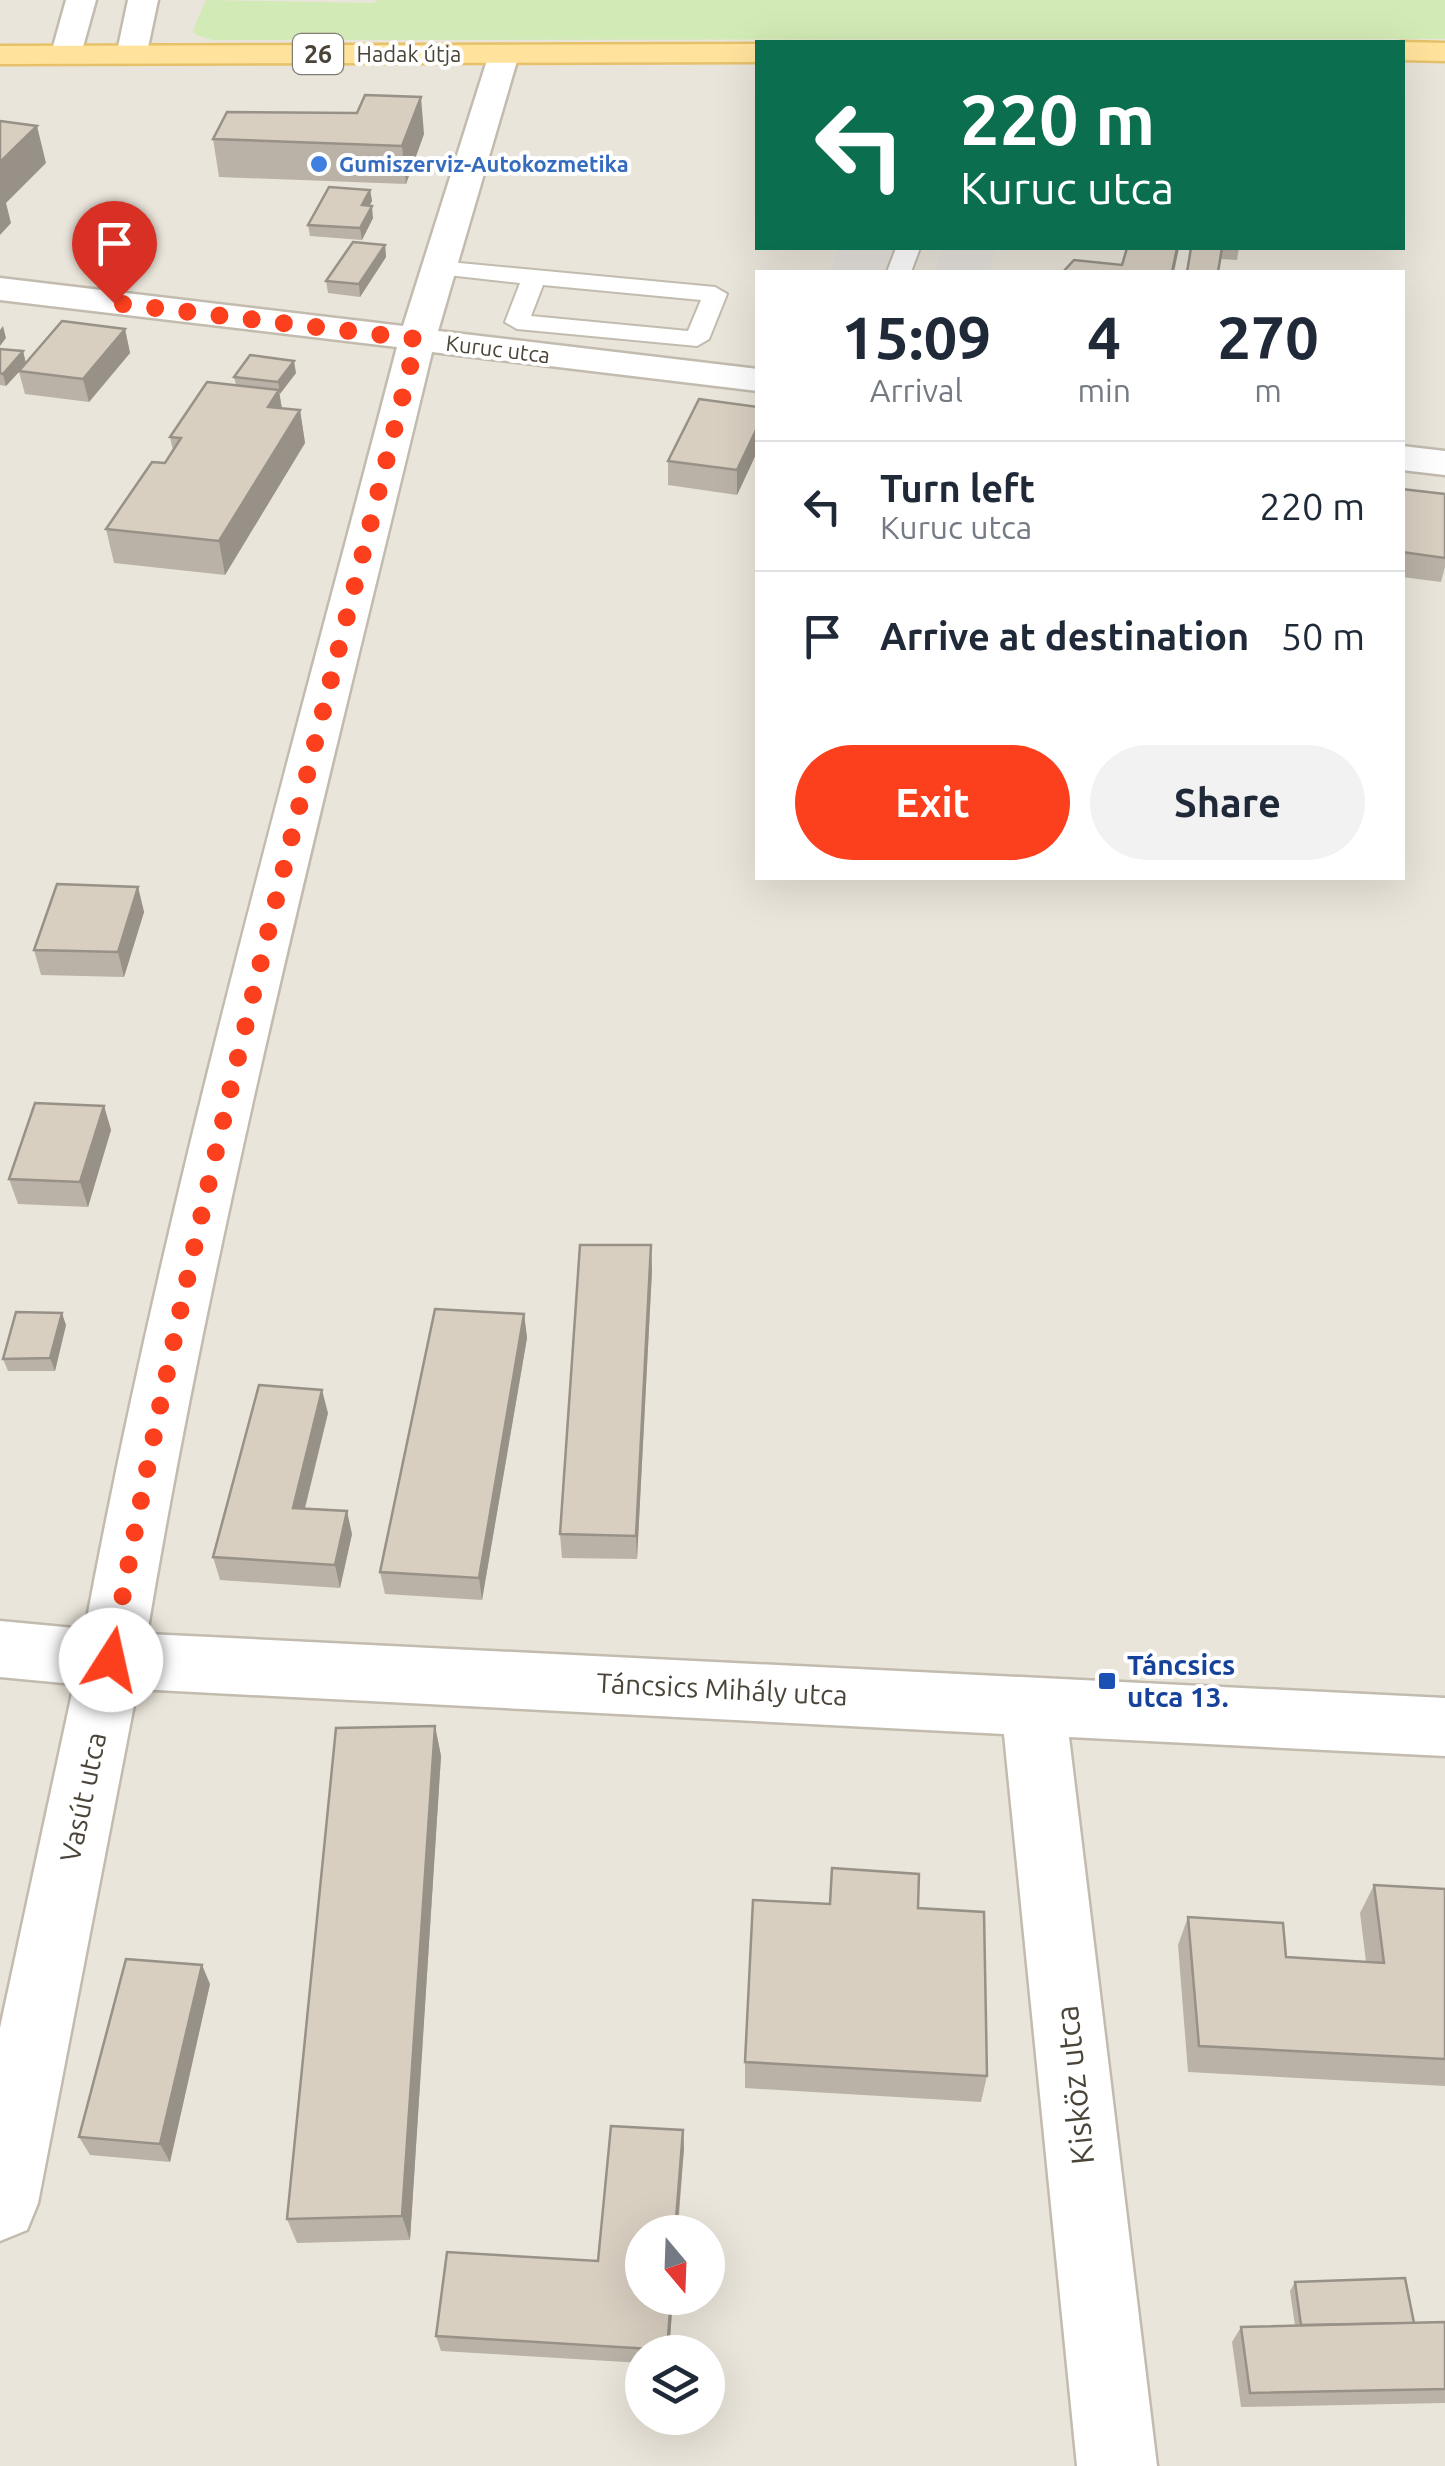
<!DOCTYPE html>
<meta charset="utf-8">
<style>
:root{--surface:#fff;--page:#f2f2f3;--text:#1f2937;--muted:#747a83;--line:#e0e1e3;--accent:#fc3f1d}
body{margin:0;font-family:Ubuntu,sans-serif;background:var(--page);color:var(--text);height:100vh;display:flex;flex-direction:column;font-size:38px;white-space:nowrap}
*{box-sizing:border-box;margin:0}
p{font-size:32px;color:var(--muted)}
.icon{flex:none;width:55px;height:55px;fill:none;stroke:currentColor;stroke-width:2;stroke-linecap:round;stroke-linejoin:round}
.map{position:relative;flex:1;overflow:hidden}
.panel{position:absolute;left:755px;top:270px;width:650px;height:610px;display:flex;flex-direction:column;background:var(--surface);border-radius:0px;box-shadow:0 10px 40px #0002}
.panel>*{flex:none}
.banner{position:absolute;left:755px;top:40px;width:650px;height:210px;border-radius:0px;box-shadow:0 10px 40px #0002;background:#0b6e4f;color:#fff;overflow:hidden}
.needle{width:65px;rotate:161deg}
.buttons{position:absolute;left:625px;top:2215px;display:grid;gap:20px}
.buttons a{display:grid;place-items:center;width:100px;height:100px;border-radius:50%;background:var(--surface);box-shadow:0 10px 40px #0002;font-size:50px}
.pin{position:absolute;display:grid;place-items:center;width:85px;height:85px;color:#fff;margin:-102px -42px;border-radius:50% 50% 50% 0;rotate:-45deg;box-shadow:0 0 10px #0007}
.pin .icon{rotate:45deg}
.me{position:absolute;width:110px;margin:-55px;rotate:10deg;stroke-linejoin:round;filter:drop-shadow(0 0 8px #0008)}
.turn{display:flex;align-items:center;gap:35px;height:210px;padding:0 40px;font-size:45px}
.turn .icon{width:130px;height:130px;stroke-width:2.5}
.turn b{display:block;font-size:70px;line-height:85px}
.eta{display:flex;justify-content:space-evenly;align-items:center;height:170px;text-align:center}
.eta b{font-size:60px;font-weight:600;line-height:70px}
.action{display:flex;gap:20px;margin-top:auto;padding:20px 40px}
.action a{flex:1;height:115px;border-radius:60px;background:var(--accent);color:#fff;font-size:40px;font-weight:600;line-height:115px;text-align:center}
.action a+a{background:var(--page);color:var(--text)}
ul{padding:0;list-style:none}
li{display:flex;align-items:center;gap:30px;height:130px;padding:0 40px;border-top:2px solid var(--line)}
li div{flex:1}
li b{display:block;font-size:38px}
li em{font-style:normal}
.map>svg:first-child{display:block}
.residential{fill:#eae5da;fill-rule:evenodd}
.industrial{fill:#e6e2dd}
.green{fill:#d2eab5}
.lines{fill:none;stroke-linecap:round;stroke-linejoin:round}
.service-casing{stroke:#c2bbae;stroke-width:4}
.minor-casing{stroke:#c2bbae;stroke-width:5}
.tertiary-casing{stroke:#c2bbae;stroke-width:5}
.primary-casing{stroke:#e6c16a;stroke-width:5}
.service{fill:#fff;fill-rule:evenodd}
.minor{fill:#fff;fill-rule:evenodd}
.tertiary{fill:#fff;fill-rule:evenodd}
.primary{fill:#ffe39c;fill-rule:evenodd}
.wall{fill:#bab2a6}
.shaded-wall{fill:#979187}
.building{fill:#d8cfc1;stroke:#979187;stroke-width:2.5}
.route{stroke:#fc3f1d;stroke-width:18;stroke-dasharray:0 32.4}
.shop-dot{fill:#3f7fe0;stroke:#fff;stroke-width:4}
.transit-dot{fill:#1a4fb4;stroke:#fff;stroke-width:4}
.labels{text-anchor:middle;stroke-width:8;stroke-linejoin:round;paint-order:stroke}
.far-street-label{font-size:22px;fill:#4b4439;stroke:#fff}
.far-shop-label{font-size:22px;font-weight:bold;fill:#366cbe;stroke:#fff;text-anchor:start}
.shield{fill:#fff;stroke:#817c74;stroke-width:2.5}
.shield-label{font-size:25px;font-weight:bold;fill:#4b4439}
.transit-label{font-size:28px;font-weight:bold;fill:#164399;stroke:#fff;text-anchor:start}
.street-label{font-size:28px;fill:#4b4439;stroke:#fff}
.near-street-label{font-size:32px;fill:#4b4439;stroke:#fff}
</style>
<div class="map">
<svg width="1445" height="2466" viewBox="0 0 1445 2466">
<rect width="100%" height="100%" fill="#f6f3ec"/>
<path class="residential" d="M0,0H1445V2466H0ZM758,42H1402V248H758ZM758,272H1402V878H758ZM642,2232H708V2298H642ZM642,2352H708V2418H642Z"/>
<g class="industrial">
<path d="M838,248H897L889,272H829Z"/>
<path d="M942,248H996L989,272H933Z"/>
</g>
<path class="green" d="M206,0L373,3L378,0H1445V39L213,40L196,35L193,30Z"/>
<g class="lines">
<g class="service-casing">
<g id="service">
<path d="M896,248H920L911,272H887Z"/>
<path d="M438,261L715,287L727,294L709,339L697,346L517,329L505,322L520,283L430,273L426,268ZM543,285L701,300L688,331L531,316Z"/>
</g>
</g>
<g class="minor-casing">
<g id="minor">
<path d="M504,45L515,48L519,54L438,331L758,369V391L432,352C330,777 219,1202 147,1634L1445,1698V1756L1069,1737L1157,2466H1077L1004,1734L137,1689L38,2203L27,2230L0,2241V2028L74,1684L0,1677V1621L85,1629C165,1197 286,773 397,347L0,300V278L403,326L489,54L493,48Z"/>
<path d="M1402,446L1445,451V475L1402,470Z"/>
</g>
</g>
<g class="tertiary-casing">
<g id="tertiary">
<path d="M66,0H96L81,54L77,60H55L51,54Z"/>
<path d="M128,0H158L147,52L143,58H121L117,52Z"/>
</g>
</g>
<g class="primary-casing">
<g id="primary">
<path d="M1400,42H1402L1445,43V61L1402,60Z"/>
<path d="M758,44V62L0,64V46Z"/>
</g>
</g>
<use href="#service" class="service"/>
<use href="#minor" class="minor"/>
<use href="#tertiary" class="tertiary"/>
<use href="#primary" class="primary"/>
</g>
<g class="wall">
<path d="M357,113L424,134L406,184L219,177L213,139Z"/>
<path d="M370,190L372,201L369,206L373,218L362,240L310,236L308,225Z"/>
<path d="M385,245L386,257L360,297L328,293L326,281Z"/>
<path d="M1191,248H1239L1237,260L1220,259Z"/>
<path d="M125,329L130,353L89,402L25,394L19,372L6,386L0,385V349L23,351L26,363Z"/>
<path d="M296,373L279,394L282,408L300,410L305,443L225,575L114,563L106,529L165,463L173,451L170,437L236,385L234,377Z"/>
<path d="M758,407V450L737,495L668,485V461Z"/>
<path d="M1402,489L1445,494V567L1441,582L1402,577Z"/>
<path d="M138,887L144,912L124,977L41,975L34,950Z"/>
<path d="M104,1106L111,1130L88,1207L18,1204L9,1179Z"/>
<path d="M652,1270L637,1559L562,1558L560,1534Z"/>
<path d="M524,1314L527,1338L482,1600L385,1594L380,1572Z"/>
<path d="M66,1325L55,1371H8L3,1359Z"/>
<path d="M328,1413L305,1509L352,1534L340,1588L220,1580L213,1557Z"/>
<path d="M435,1726L441,1756L410,2240L297,2243L287,2219Z"/>
<path d="M832,1868L918,1908L987,2076L981,2102L745,2088V2062L829,1903Z"/>
<path d="M1374,1885L1445,1889V2086L1188,2072L1178,1945L1188,1917L1286,1957L1366,1962L1360,1913Z"/>
<path d="M210,1984L170,2162L90,2155L79,2137Z"/>
<path d="M683,2130L684,2148L669,2352H642V2363L441,2351L436,2336L598,2261Z"/>
<path d="M1295,2282L1414,2322H1445V2403L1241,2407L1232,2342L1241,2327L1295,2326L1290,2291Z"/>
</g>
<g class="shaded-wall">
<path d="M421,97L424,134L406,184L402,146Z"/>
<path d="M37,126L46,163L6,203L11,223L0,235V162Z"/>
<path d="M370,190L372,201L363,217L362,205Z"/>
<path d="M372,206L373,218L362,240L360,228Z"/>
<path d="M385,245L386,257L360,297L359,284Z"/>
<path d="M1177,248H1179L1174,272H1172Z"/>
<path d="M3,326L6,338L0,346V330Z"/>
<path d="M125,329L130,353L89,402L83,379Z"/>
<path d="M23,351L26,364L6,386L3,374Z"/>
<path d="M294,361L296,373L280,394L278,382Z"/>
<path d="M279,390L284,423L268,407Z"/>
<path d="M300,410L305,443L225,575L219,541Z"/>
<path d="M758,426V450L737,495V470Z"/>
<path d="M138,887L144,912L124,977L118,952Z"/>
<path d="M104,1106L111,1130L88,1207L80,1182Z"/>
<path d="M651,1245L652,1270L637,1559L636,1536Z"/>
<path d="M62,1313L66,1325L55,1371L50,1358Z"/>
<path d="M524,1314L527,1338L482,1600L479,1578Z"/>
<path d="M322,1390L328,1413L299,1531L293,1508Z"/>
<path d="M347,1511L352,1534L340,1588L335,1565Z"/>
<path d="M435,1726L441,1756L410,2240L402,2216Z"/>
<path d="M202,1965L210,1984L170,2162L160,2144Z"/>
<path d="M683,2130L684,2148L677,2232H675Z"/>
<path d="M671,2298H673L669,2352H667Z"/>
</g>
<g class="building">
<path d="M365,95L421,97L402,146L213,139L227,112L357,113Z"/>
<path d="M0,121L37,126L0,162Z"/>
<path d="M329,187L370,190L362,205L372,206L360,228L308,225Z"/>
<path d="M353,242L385,245L359,284L326,281Z"/>
<path d="M1127,248H1177L1172,272H1063L1074,260L1122,265Z"/>
<path d="M1191,248H1222L1218,272H1187Z"/>
<path d="M62,321L125,329L83,379L19,371Z"/>
<path d="M0,349L23,351L3,374L0,373Z"/>
<path d="M250,355L294,361L278,382L234,377Z"/>
<path d="M207,382L279,390L268,407L300,410L219,541L106,529L152,462L165,463L181,438L170,437Z"/>
<path d="M699,399L758,407V426L737,470L668,461Z"/>
<path d="M1402,489L1445,494V558L1402,552Z"/>
<path d="M57,884L138,887L118,952L34,950Z"/>
<path d="M35,1103L104,1106L80,1182L9,1179Z"/>
<path d="M580,1245H651L636,1536L560,1534Z"/>
<path d="M435,1309L524,1314L479,1578L380,1572Z"/>
<path d="M16,1312L62,1313L50,1358L3,1359Z"/>
<path d="M259,1385L322,1390L293,1508L347,1511L335,1565L213,1557Z"/>
<path d="M435,1726L402,2216L287,2219L336,1728Z"/>
<path d="M832,1868L919,1874L918,1908L984,1912L987,2076L745,2062L753,1900L830,1904Z"/>
<path d="M1374,1885L1445,1889V2059L1199,2046L1188,1917L1283,1923L1286,1957L1384,1963Z"/>
<path d="M126,1959L202,1965L160,2144L79,2137Z"/>
<path d="M611,2126L683,2130L675,2232H642V2298H671L667,2350L436,2336L447,2252L598,2261Z"/>
<path d="M1405,2278L1414,2323L1301,2325L1295,2282Z"/>
<path d="M1445,2322V2389L1250,2393L1241,2327Z"/>
</g>
<g class="lines">
<path class="route" d="M111,1660C190,1215 307,778 417,339L114,303"/>
</g>
<circle class="shop-dot" cx="319" cy="164" r="10"/>
<rect class="transit-dot" x="1097" y="1671" width="20" height="20" rx="5"/>
<g class="labels">
<g class="far-street-label">
<text x="409" y="62">Hadak útja</text>
<text transform="translate(498 349) rotate(7)" y="8">Kuruc utca</text>
</g>
<g class="far-shop-label">
<text x="339" y="172">Gumiszerviz-Autokozmetika</text>
</g>
<rect class="shield" x="293" y="34" width="50" height="40" rx="8"/>
<g class="shield-label">
<text x="318" y="63">26</text>
</g>
<g class="transit-label">
<text x="1127" y="1675">Táncsics<tspan x="1127" dy="32">utca 13.</tspan></text>
</g>
<g class="street-label">
<text transform="translate(722 1689) rotate(3)" y="10">Táncsics Mihály utca</text>
<text transform="translate(83 1797) rotate(-78)" y="10">Vasút utca</text>
</g>
<g class="near-street-label">
<text transform="translate(1075 2085) rotate(-96)" y="11">Kisköz utca</text>
</g>
</g>
</svg>
<div class="buttons">
<a><svg class="needle" viewBox="-14 -14 28 28"><path d="M0-13l5 13h-10z" fill="#e53935"/><path d="M0 13l5-13h-10z" fill="#747a83"/></svg></a>
<a><svg class="icon" aria-label="layers" viewBox="0 0 24 24"><path d="M12 4l9 5-9 5-9-5zM3 14l9 5 9-5"/></svg></a>
</div>
<div class="pin" style="left:114px;top:303px;background:#d93025"><svg class="icon" aria-label="arrive" viewBox="0 0 24 24"><path d="M6 21V4h12l-3 4 3 4H6"/></svg></div>
<svg class="me" style="left:111px;top:1660px" viewBox="-20 -20 40 40"><circle r="19" fill="#fff"/><path d="M0-13L10 11 0 6-10 11z" fill="#fc3f1d"/></svg>
<div class="banner">
<div class="turn"><svg class="icon" aria-label="left" viewBox="0 0 24 24"><path d="M17 20v-9H6M10 6l-5 5 5 5"/></svg><div><b>220 m</b>Kuruc utca</div></div>
</div>
<section class="panel">
<div class="eta">
<div><b>15:09</b><p>Arrival</p></div>
<div><b>4</b><p>min</p></div>
<div><b>270</b><p>m</p></div>
</div>
<ul>
<li><svg class="icon" aria-label="left" viewBox="0 0 24 24"><path d="M17 20v-9H6M10 6l-5 5 5 5"/></svg><div><b>Turn left</b><p>Kuruc utca</p></div><em>220 m</em></li>
<li><svg class="icon" aria-label="arrive" viewBox="0 0 24 24"><path d="M6 21V4h12l-3 4 3 4H6"/></svg><div><b>Arrive at destination</b></div><em>50 m</em></li>
</ul>
<div class="action"><a>Exit</a><a>Share</a></div>
</section>
</div>
